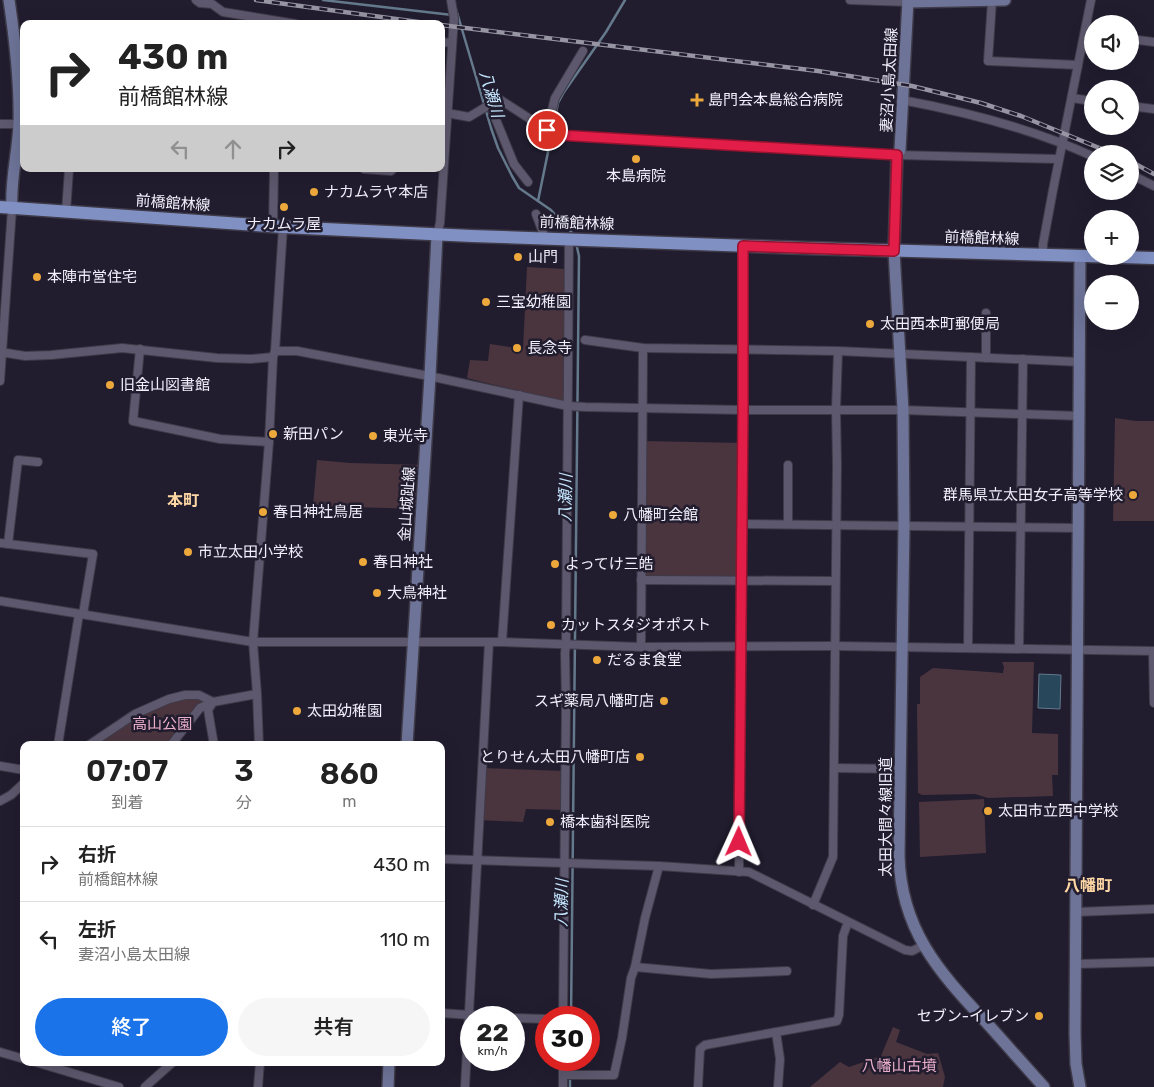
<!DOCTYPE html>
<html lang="ja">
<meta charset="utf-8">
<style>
:root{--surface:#fff;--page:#f6f6f6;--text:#222;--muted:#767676;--line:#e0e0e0;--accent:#1a73e8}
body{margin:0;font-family:Rubik,"Noto Sans JP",sans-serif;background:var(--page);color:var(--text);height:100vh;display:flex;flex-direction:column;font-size:19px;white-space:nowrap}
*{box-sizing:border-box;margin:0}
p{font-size:16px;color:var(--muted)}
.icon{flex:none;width:28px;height:28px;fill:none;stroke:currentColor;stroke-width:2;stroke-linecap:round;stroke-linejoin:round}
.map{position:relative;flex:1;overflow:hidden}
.panel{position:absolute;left:20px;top:741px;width:425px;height:325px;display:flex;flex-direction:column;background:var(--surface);border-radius:10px;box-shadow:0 5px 20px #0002}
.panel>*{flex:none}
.banner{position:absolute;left:20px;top:20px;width:425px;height:152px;border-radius:10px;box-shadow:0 5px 20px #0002;background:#fff;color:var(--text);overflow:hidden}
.buttons{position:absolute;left:1084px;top:15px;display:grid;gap:10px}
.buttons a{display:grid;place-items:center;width:55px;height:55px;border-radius:50%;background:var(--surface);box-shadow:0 5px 20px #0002;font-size:25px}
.speed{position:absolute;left:460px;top:1006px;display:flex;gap:10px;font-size:25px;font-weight:700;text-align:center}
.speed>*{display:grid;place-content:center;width:65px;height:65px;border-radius:50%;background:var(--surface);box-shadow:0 5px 20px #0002;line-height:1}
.speed small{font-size:12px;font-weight:400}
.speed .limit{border:8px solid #d22;background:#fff;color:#111}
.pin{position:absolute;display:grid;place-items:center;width:42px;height:42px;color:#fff;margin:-21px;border:2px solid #fff;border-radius:50%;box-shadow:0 1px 5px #0007}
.me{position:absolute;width:55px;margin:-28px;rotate:1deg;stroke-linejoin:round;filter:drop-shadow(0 0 4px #0008)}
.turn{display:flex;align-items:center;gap:18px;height:105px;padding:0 15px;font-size:22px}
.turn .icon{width:65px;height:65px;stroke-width:2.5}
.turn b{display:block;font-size:35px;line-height:42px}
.lanes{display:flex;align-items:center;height:48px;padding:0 15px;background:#0003;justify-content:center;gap:25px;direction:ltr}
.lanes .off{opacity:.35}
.eta{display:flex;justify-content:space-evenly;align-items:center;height:85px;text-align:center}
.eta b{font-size:30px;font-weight:600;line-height:35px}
.button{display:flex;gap:10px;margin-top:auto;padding:10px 15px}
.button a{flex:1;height:58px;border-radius:30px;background:var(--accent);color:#fff;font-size:20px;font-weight:600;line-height:58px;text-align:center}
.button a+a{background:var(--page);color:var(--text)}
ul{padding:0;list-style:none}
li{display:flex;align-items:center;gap:15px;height:75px;padding:0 15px;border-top:1px solid var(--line)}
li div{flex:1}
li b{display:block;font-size:19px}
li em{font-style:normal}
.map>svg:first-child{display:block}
.green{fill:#4a353f}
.water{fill:#28475b;stroke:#64798b}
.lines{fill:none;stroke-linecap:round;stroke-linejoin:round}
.stream{stroke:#64798b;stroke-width:2.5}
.street-casing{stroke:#3e3a48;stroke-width:10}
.secondary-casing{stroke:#3e3a48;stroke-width:14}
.primary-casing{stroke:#3e3a48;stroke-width:15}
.street{stroke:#5d586d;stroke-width:8}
.secondary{stroke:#6e7498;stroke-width:11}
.primary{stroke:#8090c3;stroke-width:12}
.rail-casing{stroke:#9794a3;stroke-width:4.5}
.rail{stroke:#211d2f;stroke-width:2.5;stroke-dasharray:8;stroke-linecap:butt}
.route-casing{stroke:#92132f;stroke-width:12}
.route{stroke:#e11d48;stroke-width:9}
.poi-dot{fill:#eda83c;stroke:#211d2f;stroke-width:2}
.labels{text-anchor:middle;stroke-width:5;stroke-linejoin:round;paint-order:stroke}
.street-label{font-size:15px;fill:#f1effb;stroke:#211d2f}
.poi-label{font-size:15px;fill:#f1effb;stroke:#211d2f;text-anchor:start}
.park-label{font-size:15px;fill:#ecafcb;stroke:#211d2f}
.water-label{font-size:16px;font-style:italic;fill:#c5e7ff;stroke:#211d2f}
.neighbourhood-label{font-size:16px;font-weight:bold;fill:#ffd7a4;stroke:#211d2f}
</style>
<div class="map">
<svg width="1154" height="1087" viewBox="0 0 1154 1087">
<rect width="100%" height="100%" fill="#211d2f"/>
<g class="green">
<path d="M527,267L565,269L564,402L467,378L470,360L488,361L490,344L523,349Z"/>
<path d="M1115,418L1136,421H1154V521H1113Z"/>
<path d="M642,441L743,443L742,581L641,580Z"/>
<path d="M317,460L350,463L425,465L422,509L313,506Z"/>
<path d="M1002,662H1034L1032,733L1058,734V775H1052L1053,796L988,798L975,794L922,795L918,793L917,704H920V677L933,668L1003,673L1004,667Z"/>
<path d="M185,695L213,702L200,708L170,745H87L135,714Z"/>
<path d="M482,768L566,771L565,810L526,809L523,822L479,820Z"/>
<path d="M984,799L986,853L920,857L919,802Z"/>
<path d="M893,1027L900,1030L896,1042L927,1054L938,1053L945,1077L943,1087H810L840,1062L849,1067L881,1056Z"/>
</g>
<path class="water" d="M1039,674L1061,675L1060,709L1038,708Z"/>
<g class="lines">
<g class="stream">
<path d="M323,0L452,15"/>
<path d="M456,9L491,128L498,148L512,176L519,188L551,210L575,236"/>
<path d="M538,201L558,103L564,92L606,32L625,0"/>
<path d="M571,1018L579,256L576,243"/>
<path d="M570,1087V1060"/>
</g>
<g class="street-casing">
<g id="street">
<path d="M196,0L200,3L212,4L223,12L296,24"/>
<path d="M850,0L908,2"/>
<path d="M992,1L988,61L1078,65"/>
<path d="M1130,39L1154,42"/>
<path d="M441,42L452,43"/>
<path d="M1072,98L1092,101"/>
<path d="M902,100C967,112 1033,129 1092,156"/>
<path d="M490,105L514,164L528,182"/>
<path d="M1130,106L1154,109"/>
<path d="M441,112L469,117L499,99L547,130L558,135L897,155L1059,159"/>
<path d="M0,124H22"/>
<path d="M547,130L555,98L583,51"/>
<path d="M364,169L391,171L393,169"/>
<path d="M1130,174L1154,186"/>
<path d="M66,212L69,169"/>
<path d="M536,214L545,238"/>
<path d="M273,227L274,169"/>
<path d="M437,235L440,223L454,18L451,0"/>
<path d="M1043,256V244L1053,190L1091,0"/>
<path d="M986,313V358"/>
<path d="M585,340L643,348L838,351L1080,362"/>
<path d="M140,349L133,421L220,439L269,442"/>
<path d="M275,351H297L429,376L568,406L585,407L743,410H903L1080,416"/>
<path d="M0,352L25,356L51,355L122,348L217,358L251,359L273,357"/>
<path d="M0,381L12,209"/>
<path d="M742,524L1078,528"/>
<path d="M788,524V465"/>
<path d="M0,543L93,554L83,614"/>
<path d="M8,544L18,460L38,462"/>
<path d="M641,580L835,581"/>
<path d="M0,601L253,642H502L641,647L834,646L1154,651"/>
<path d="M502,642L519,395"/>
<path d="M641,647L643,348"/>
<path d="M968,648L971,357"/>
<path d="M1019,649L1023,359"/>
<path d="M1153,651L1154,703"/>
<path d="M213,702L208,710L214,745"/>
<path d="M58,745L79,614"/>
<path d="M89,745L135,714L169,699L185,695H199L213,702L257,694"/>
<path d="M171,745L200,708L213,702"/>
<path d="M259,745L257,694L253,642L269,442L273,357L275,351L283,227"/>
<path d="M0,766L24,770"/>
<path d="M834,768L900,769"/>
<path d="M0,801L11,795L24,783"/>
<path d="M441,859L659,866L749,872L905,950L912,951L924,945"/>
<path d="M739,872L743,410V246"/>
<path d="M813,905L833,857L837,465L836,409L838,351"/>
<path d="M1076,912L1154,909"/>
<path d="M1076,964L1154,962"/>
<path d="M635,967L711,974L787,971"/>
<path d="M441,1013L513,1018"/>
<path d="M514,1018L546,1019"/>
<path d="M563,1018L566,704L565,653L566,644L569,239"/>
<path d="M776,1032L780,1059L778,1087"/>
<path d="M0,1052L24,1059"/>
<path d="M35,1062L119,1087"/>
<path d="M563,1075H614L622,1038L631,978L635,967L645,918L659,866"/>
<path d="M145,1087L173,1062"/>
<path d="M258,1087L260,1062"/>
<path d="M465,1087L489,642"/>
<path d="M563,1087V1060"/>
<path d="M698,1087L700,1049L705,1045L837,1021L839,1015L843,936L848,922"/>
</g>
</g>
<g class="secondary-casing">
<g id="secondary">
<path d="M9,0C15,40 20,83 19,124C18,152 10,180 12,209"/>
<path d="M908,0L900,150L897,155L894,251L903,410L904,526L899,856C901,929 938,971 985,1021C1005,1043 1024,1065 1044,1087"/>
<path d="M908,2L1005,0"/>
<path d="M407,745L430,376L437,235"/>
<path d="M388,1087L389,1062"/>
<path d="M1080,1087L1076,1064L1075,1033L1080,256"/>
</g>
</g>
<g class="primary-casing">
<path id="primary" d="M0,207L283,227L472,236L805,248L1154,258"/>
</g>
<use href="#street" class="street"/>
<use href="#secondary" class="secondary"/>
<use href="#primary" class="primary"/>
<g class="rail-casing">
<g id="rail">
<path d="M256,0L433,24"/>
<path d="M441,25L818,71L912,86L981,103L1021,116L1114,154"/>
<path d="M1130,161L1154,174"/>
</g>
</g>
<use href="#rail" class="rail"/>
</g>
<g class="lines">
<g class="route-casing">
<path id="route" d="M547,130L558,135L897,155L894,251L743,246V410L739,842"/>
</g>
<use href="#route" class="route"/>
</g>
<g class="poi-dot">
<path d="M694.5 92.5h5v5h5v5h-5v5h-5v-5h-5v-5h5z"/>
<circle cx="636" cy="159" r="5"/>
<circle cx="314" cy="192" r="5"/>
<circle cx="284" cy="207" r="5"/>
<circle cx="518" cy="257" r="5"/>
<circle cx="37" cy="277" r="5"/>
<circle cx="486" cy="302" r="5"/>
<circle cx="870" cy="324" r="5"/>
<circle cx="517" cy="348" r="5"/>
<circle cx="110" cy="385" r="5"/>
<circle cx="273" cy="434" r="5"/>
<circle cx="373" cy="436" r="5"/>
<circle cx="1133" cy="495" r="5"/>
<circle cx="263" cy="512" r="5"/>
<circle cx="613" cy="515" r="5"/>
<circle cx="188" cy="552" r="5"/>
<circle cx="363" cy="562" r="5"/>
<circle cx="555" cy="564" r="5"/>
<circle cx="377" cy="593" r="5"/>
<circle cx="551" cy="625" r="5"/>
<circle cx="597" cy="660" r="5"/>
<circle cx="664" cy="701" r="5"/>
<circle cx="297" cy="711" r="5"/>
<circle cx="640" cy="757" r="5"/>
<circle cx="988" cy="811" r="5"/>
<circle cx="550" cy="822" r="5"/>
<circle cx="1039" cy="1016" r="5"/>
</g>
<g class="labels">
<g class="street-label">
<text transform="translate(889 80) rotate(-87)" y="5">妻沼小島太田線</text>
<text transform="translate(173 203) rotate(4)" y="5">前橋館林線</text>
<text transform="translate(577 223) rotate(2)" y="5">前橋館林線</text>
<text transform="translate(982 238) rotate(2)" y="5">前橋館林線</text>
<text transform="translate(407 504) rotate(-86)" y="5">金山城趾線</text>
<text transform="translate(886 817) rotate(-90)" y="5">太田大間々線旧道</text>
</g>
<g class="poi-label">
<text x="708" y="105">島門会本島総合病院</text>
<text x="636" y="181" text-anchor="middle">本島病院</text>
<text x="324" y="197">ナカムラヤ本店</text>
<text x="284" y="229" text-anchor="middle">ナカムラ屋</text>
<text x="528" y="262">山門</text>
<text x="47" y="282">本陣市営住宅</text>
<text x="496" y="307">三宝幼稚園</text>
<text x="880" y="329">太田西本町郵便局</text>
<text x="527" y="353">長念寺</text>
<text x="120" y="390">旧金山図書館</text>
<text x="283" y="439">新田パン</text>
<text x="383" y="441">東光寺</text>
<text x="1123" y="500" text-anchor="end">群馬県立太田女子高等学校</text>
<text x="273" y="517">春日神社鳥居</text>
<text x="623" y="520">八幡町会館</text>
<text x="198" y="557">市立太田小学校</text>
<text x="373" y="567">春日神社</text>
<text x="565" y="569">よってけ三皓</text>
<text x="387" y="598">大鳥神社</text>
<text x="561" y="630">カットスタジオポスト</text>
<text x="607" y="665">だるま食堂</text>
<text x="654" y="706" text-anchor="end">スギ薬局八幡町店</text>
<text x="307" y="716">太田幼稚園</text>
<text x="630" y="762" text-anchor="end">とりせん太田八幡町店</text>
<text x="998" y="816">太田市立西中学校</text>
<text x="560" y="827">橋本歯科医院</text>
<text x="1029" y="1021" text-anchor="end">セブン-イレブン</text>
</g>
<g class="park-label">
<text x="162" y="729">高山公園</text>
<text x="899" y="1071">八幡山古墳</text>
</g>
<g class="water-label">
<text transform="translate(492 94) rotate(74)" y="6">八瀬川</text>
<text transform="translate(565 498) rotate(-89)" y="6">八瀬川</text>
<text transform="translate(561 903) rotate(-89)" y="6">八瀬川</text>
</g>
<g class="neighbourhood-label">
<text x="183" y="506">本町</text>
<text x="1088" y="891">八幡町</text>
</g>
</g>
</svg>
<div class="buttons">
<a><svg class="icon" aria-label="sound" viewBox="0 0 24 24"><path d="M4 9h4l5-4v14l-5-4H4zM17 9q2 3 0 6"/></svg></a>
<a><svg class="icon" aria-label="search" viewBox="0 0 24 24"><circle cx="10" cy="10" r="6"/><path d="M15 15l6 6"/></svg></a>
<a><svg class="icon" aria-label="layers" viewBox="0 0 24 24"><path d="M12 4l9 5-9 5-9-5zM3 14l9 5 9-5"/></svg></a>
<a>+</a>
<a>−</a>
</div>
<div class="speed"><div>22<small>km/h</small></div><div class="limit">30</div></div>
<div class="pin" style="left:547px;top:130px;background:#d93025"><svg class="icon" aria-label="arrive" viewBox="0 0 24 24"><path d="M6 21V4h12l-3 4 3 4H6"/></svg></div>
<svg class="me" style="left:739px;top:842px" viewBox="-20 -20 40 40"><path d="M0-17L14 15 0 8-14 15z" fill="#e11d48" stroke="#fff" stroke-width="4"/></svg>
<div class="banner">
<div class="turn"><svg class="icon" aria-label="right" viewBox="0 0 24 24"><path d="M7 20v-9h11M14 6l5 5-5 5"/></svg><div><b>430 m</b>前橋館林線</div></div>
<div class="lanes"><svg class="icon off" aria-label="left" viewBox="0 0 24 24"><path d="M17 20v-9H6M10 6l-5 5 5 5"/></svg><svg class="icon off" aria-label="ahead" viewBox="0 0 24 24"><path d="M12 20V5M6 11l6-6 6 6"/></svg><svg class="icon" aria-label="right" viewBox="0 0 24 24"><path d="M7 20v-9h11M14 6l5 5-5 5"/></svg></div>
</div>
<section class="panel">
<div class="eta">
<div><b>07:07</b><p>到着</p></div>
<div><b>3</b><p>分</p></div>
<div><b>860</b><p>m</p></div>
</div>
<ul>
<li><svg class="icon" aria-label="right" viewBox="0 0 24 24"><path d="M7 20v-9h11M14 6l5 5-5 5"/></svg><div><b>右折</b><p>前橋館林線</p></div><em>430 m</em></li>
<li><svg class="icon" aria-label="left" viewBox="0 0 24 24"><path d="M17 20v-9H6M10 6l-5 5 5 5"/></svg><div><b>左折</b><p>妻沼小島太田線</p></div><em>110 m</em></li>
</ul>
<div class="button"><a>終了</a><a>共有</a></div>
</section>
</div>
